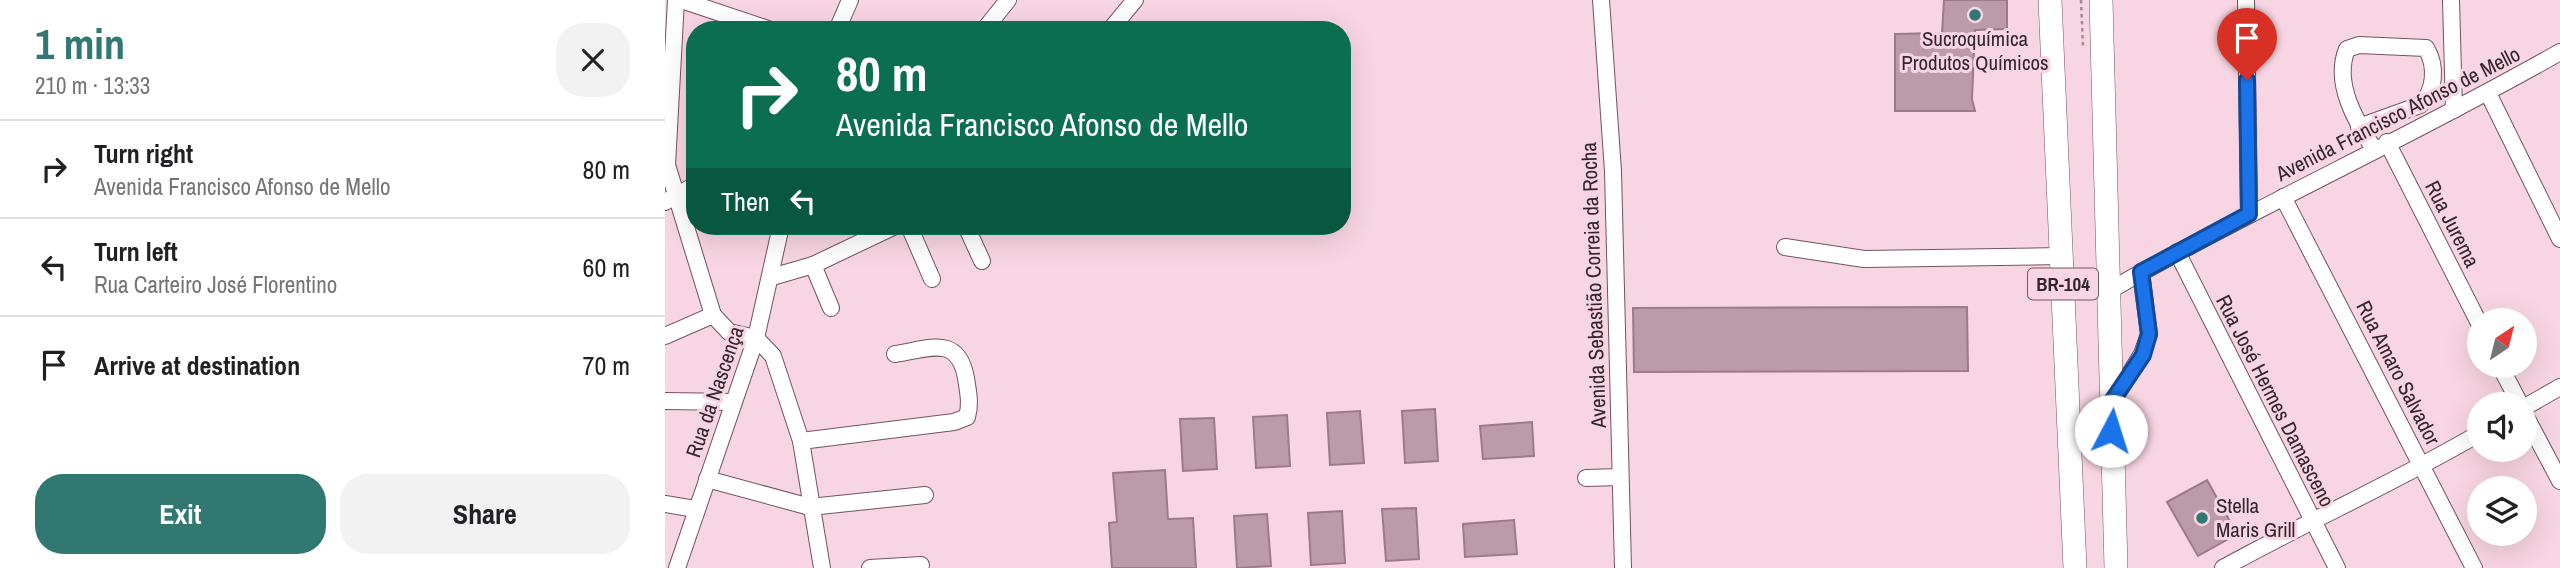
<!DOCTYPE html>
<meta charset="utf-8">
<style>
:root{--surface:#fff;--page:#f2f2f2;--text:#202124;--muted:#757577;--line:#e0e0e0;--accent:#307871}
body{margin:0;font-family:"Archivo Narrow",sans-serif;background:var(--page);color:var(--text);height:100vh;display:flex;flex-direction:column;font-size:26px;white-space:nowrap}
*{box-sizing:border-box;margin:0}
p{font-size:23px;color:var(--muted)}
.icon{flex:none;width:38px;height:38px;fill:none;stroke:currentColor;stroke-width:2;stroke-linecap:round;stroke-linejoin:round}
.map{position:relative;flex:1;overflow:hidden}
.side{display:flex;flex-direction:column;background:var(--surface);width:665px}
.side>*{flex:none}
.top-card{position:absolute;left:21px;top:21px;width:665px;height:214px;border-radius:28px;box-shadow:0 7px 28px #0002;background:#0b6e4f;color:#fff;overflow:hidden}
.needle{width:46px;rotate:35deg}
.fabs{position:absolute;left:1802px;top:308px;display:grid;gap:14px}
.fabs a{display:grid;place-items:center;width:70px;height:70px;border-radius:50%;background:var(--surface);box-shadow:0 7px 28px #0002;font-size:35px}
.pin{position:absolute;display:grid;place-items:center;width:60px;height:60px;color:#fff;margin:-72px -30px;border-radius:50% 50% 50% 0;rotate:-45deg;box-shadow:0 0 7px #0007}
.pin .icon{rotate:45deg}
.me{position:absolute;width:77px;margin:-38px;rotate:5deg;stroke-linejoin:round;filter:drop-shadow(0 0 5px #0008)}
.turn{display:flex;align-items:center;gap:24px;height:147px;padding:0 35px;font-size:32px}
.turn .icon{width:91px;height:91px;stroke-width:2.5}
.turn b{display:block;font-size:49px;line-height:60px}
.then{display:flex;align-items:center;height:66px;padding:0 35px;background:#0003;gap:14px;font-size:26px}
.round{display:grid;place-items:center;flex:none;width:74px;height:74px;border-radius:28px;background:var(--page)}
.summary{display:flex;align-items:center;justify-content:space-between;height:119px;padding:0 35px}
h1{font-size:42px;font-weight:800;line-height:52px;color:var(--accent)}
.primary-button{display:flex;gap:14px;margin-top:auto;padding:14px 35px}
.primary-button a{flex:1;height:80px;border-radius:28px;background:var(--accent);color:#fff;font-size:28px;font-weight:800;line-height:80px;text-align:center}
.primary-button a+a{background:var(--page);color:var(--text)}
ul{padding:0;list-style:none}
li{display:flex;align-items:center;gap:21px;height:98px;padding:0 35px;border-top:2px solid var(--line)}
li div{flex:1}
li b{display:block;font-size:26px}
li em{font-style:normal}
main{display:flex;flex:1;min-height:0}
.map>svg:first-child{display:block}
.building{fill:#bc9ba8;stroke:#9b7b88;stroke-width:2}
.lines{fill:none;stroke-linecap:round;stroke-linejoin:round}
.minor-casing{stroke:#725460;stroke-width:18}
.highway-casing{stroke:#725460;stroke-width:24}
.path{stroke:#a48b94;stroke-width:2.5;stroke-dasharray:3.5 3.5;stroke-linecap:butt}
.minor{stroke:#fff;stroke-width:16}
.highway{stroke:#fff;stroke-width:23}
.route-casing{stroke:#114b97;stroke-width:18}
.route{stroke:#1a73e8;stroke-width:12}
.poi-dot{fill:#307871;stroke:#f8d5e2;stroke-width:2.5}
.labels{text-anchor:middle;stroke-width:6;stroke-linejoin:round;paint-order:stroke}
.shield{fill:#f8d5e2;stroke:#6f5b63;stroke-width:2}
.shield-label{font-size:19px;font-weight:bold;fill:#34272c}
.poi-label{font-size:21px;fill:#34272c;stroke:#f8d5e2}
.street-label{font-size:21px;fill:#34272c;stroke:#f8d5e2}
</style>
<main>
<section class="side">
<div class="summary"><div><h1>1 min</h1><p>210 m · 13:33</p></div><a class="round"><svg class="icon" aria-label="close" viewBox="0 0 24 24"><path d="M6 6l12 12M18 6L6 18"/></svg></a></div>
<ul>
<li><svg class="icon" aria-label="right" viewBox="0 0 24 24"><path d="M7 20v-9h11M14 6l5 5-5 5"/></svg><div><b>Turn right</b><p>Avenida Francisco Afonso de Mello</p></div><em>80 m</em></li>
<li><svg class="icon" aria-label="left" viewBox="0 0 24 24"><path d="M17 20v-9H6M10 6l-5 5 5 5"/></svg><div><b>Turn left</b><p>Rua Carteiro José Florentino</p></div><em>60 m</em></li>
<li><svg class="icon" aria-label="arrive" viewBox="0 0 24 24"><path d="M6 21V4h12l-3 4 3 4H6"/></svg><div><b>Arrive at destination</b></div><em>70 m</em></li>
</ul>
<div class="primary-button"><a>Exit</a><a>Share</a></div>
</section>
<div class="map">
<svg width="1895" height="568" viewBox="0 0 1895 568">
<rect width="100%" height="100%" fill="#f8d5e2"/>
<g class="building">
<path d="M1279,0H1342V29L1310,30L1307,99L1310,111H1230V34L1277,33Z"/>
<path d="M1302,307L1303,371L969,372L968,308Z"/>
<path d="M770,409L773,461L740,463L737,411Z"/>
<path d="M695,411L699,463L665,465L662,413Z"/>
<path d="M622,415L625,466L591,468L588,417Z"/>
<path d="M549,418L552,469L518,471L515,419Z"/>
<path d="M867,422L869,456L818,459L815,426Z"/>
<path d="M500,470L503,519L528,518L531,568H447L444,523L452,522L448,473Z"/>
<path d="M1542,480L1572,534L1533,556L1502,502Z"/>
<path d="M751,508L754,559L721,561L717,509Z"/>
<path d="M677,511L680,563L646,565L643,513Z"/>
<path d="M602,514L606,566L572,568L569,516Z"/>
<path d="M849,520L852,554L800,557L798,524Z"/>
</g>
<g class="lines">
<g class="minor-casing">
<g id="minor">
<path d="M11,0L2,165L48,315L64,332L91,338L108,356L136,441L157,568"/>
<path d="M16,0L106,30"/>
<path d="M936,0L948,171L958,568"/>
<path d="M1581,0L1584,214"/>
<path d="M1786,0L1789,110"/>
<path d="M172,30L185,0"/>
<path d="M319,30L343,0"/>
<path d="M445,30L470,0"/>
<path d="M1823,93L1895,239"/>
<path d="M1694,127L1755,105C1770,92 1772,66 1761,48L1694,45L1682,49C1668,83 1691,122 1709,149"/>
<path d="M1722,142L1815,325"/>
<path d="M1618,197L1809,568"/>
<path d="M0,202L30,185"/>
<path d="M244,226L267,279"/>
<path d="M301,226L317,261"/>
<path d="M1120,247L1199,259L1397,256"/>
<path d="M1512,252L1672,568"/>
<path d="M148,265L166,308"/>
<path d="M107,277L148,265L230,226"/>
<path d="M1442,292C1590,207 1746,137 1895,52"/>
<path d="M0,336L48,315"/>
<path d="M1835,366L1855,404"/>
<path d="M0,401L68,402"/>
<path d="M1447,402L1477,354L1484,334L1476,272"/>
<path d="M1860,407L1895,387"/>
<path d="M1860,415L1895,481"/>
<path d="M136,441L289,422L302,417C306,403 303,392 301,378C293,334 264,349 230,354"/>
<path d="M921,478L955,477"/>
<path d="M42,479L145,507L260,495"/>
<path d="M0,504L30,509"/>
<path d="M12,568L91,338L116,226"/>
<path d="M205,568L256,565"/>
<path d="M1558,568C1643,521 1731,482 1815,433"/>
</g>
</g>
<g class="highway-casing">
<g id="highway">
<path d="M1385,0L1410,568"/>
<path d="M1436,0L1451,568"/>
</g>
</g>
<path class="path" d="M1416,0L1418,47"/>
<use href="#minor" class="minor"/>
<use href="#highway" class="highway"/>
</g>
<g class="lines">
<g class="route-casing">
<path id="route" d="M1446,431L1445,404L1478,355L1484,334L1476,272L1584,214L1582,80"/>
</g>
<use href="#route" class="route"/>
</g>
<g class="poi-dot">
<circle cx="1310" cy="15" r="7"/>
<circle cx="1537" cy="518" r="7"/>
</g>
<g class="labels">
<rect class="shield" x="1363" y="268.5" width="70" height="31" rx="5"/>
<g class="shield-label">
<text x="1398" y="291">BR-104</text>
</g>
<g class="poi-label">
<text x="1310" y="46">Sucroquímica<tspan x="1310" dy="24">Produtos Químicos</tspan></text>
<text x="1551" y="513" text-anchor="start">Stella<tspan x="1551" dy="24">Maris Grill</tspan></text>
</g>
<g class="street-label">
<text transform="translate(1733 114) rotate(-27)" y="7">Avenida Francisco Afonso de Mello</text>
<text transform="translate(1787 224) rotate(63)" y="7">Rua Jurema</text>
<text transform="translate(929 285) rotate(-92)" y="7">Avenida Sebastião Correia da Rocha</text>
<text transform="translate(1733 373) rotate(63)" y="7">Rua Amaro Salvador</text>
<text transform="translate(50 392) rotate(-71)" y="7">Rua da Nascença</text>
<text transform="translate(1610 401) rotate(63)" y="7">Rua José Hermes Damasceno</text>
</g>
</g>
</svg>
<div class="fabs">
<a><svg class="needle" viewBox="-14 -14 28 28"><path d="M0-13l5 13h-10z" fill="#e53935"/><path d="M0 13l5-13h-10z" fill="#757577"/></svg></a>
<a><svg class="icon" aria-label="sound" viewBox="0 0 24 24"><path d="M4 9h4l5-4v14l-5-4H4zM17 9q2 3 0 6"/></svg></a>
<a><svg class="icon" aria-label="layers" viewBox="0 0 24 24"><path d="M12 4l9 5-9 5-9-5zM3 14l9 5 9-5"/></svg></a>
</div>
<div class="pin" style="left:1582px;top:80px;background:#d93025"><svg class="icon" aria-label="arrive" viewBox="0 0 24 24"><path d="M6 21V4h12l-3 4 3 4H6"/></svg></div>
<svg class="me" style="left:1446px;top:431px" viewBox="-20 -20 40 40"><circle r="19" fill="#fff"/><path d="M0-13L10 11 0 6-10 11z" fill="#1a73e8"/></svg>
<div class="top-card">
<div class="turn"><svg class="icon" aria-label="right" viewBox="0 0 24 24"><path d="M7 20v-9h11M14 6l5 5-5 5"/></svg><div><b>80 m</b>Avenida Francisco Afonso de Mello</div></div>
<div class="then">Then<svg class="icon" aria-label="left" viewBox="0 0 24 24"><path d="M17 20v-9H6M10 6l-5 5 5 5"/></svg></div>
</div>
</div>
</main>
